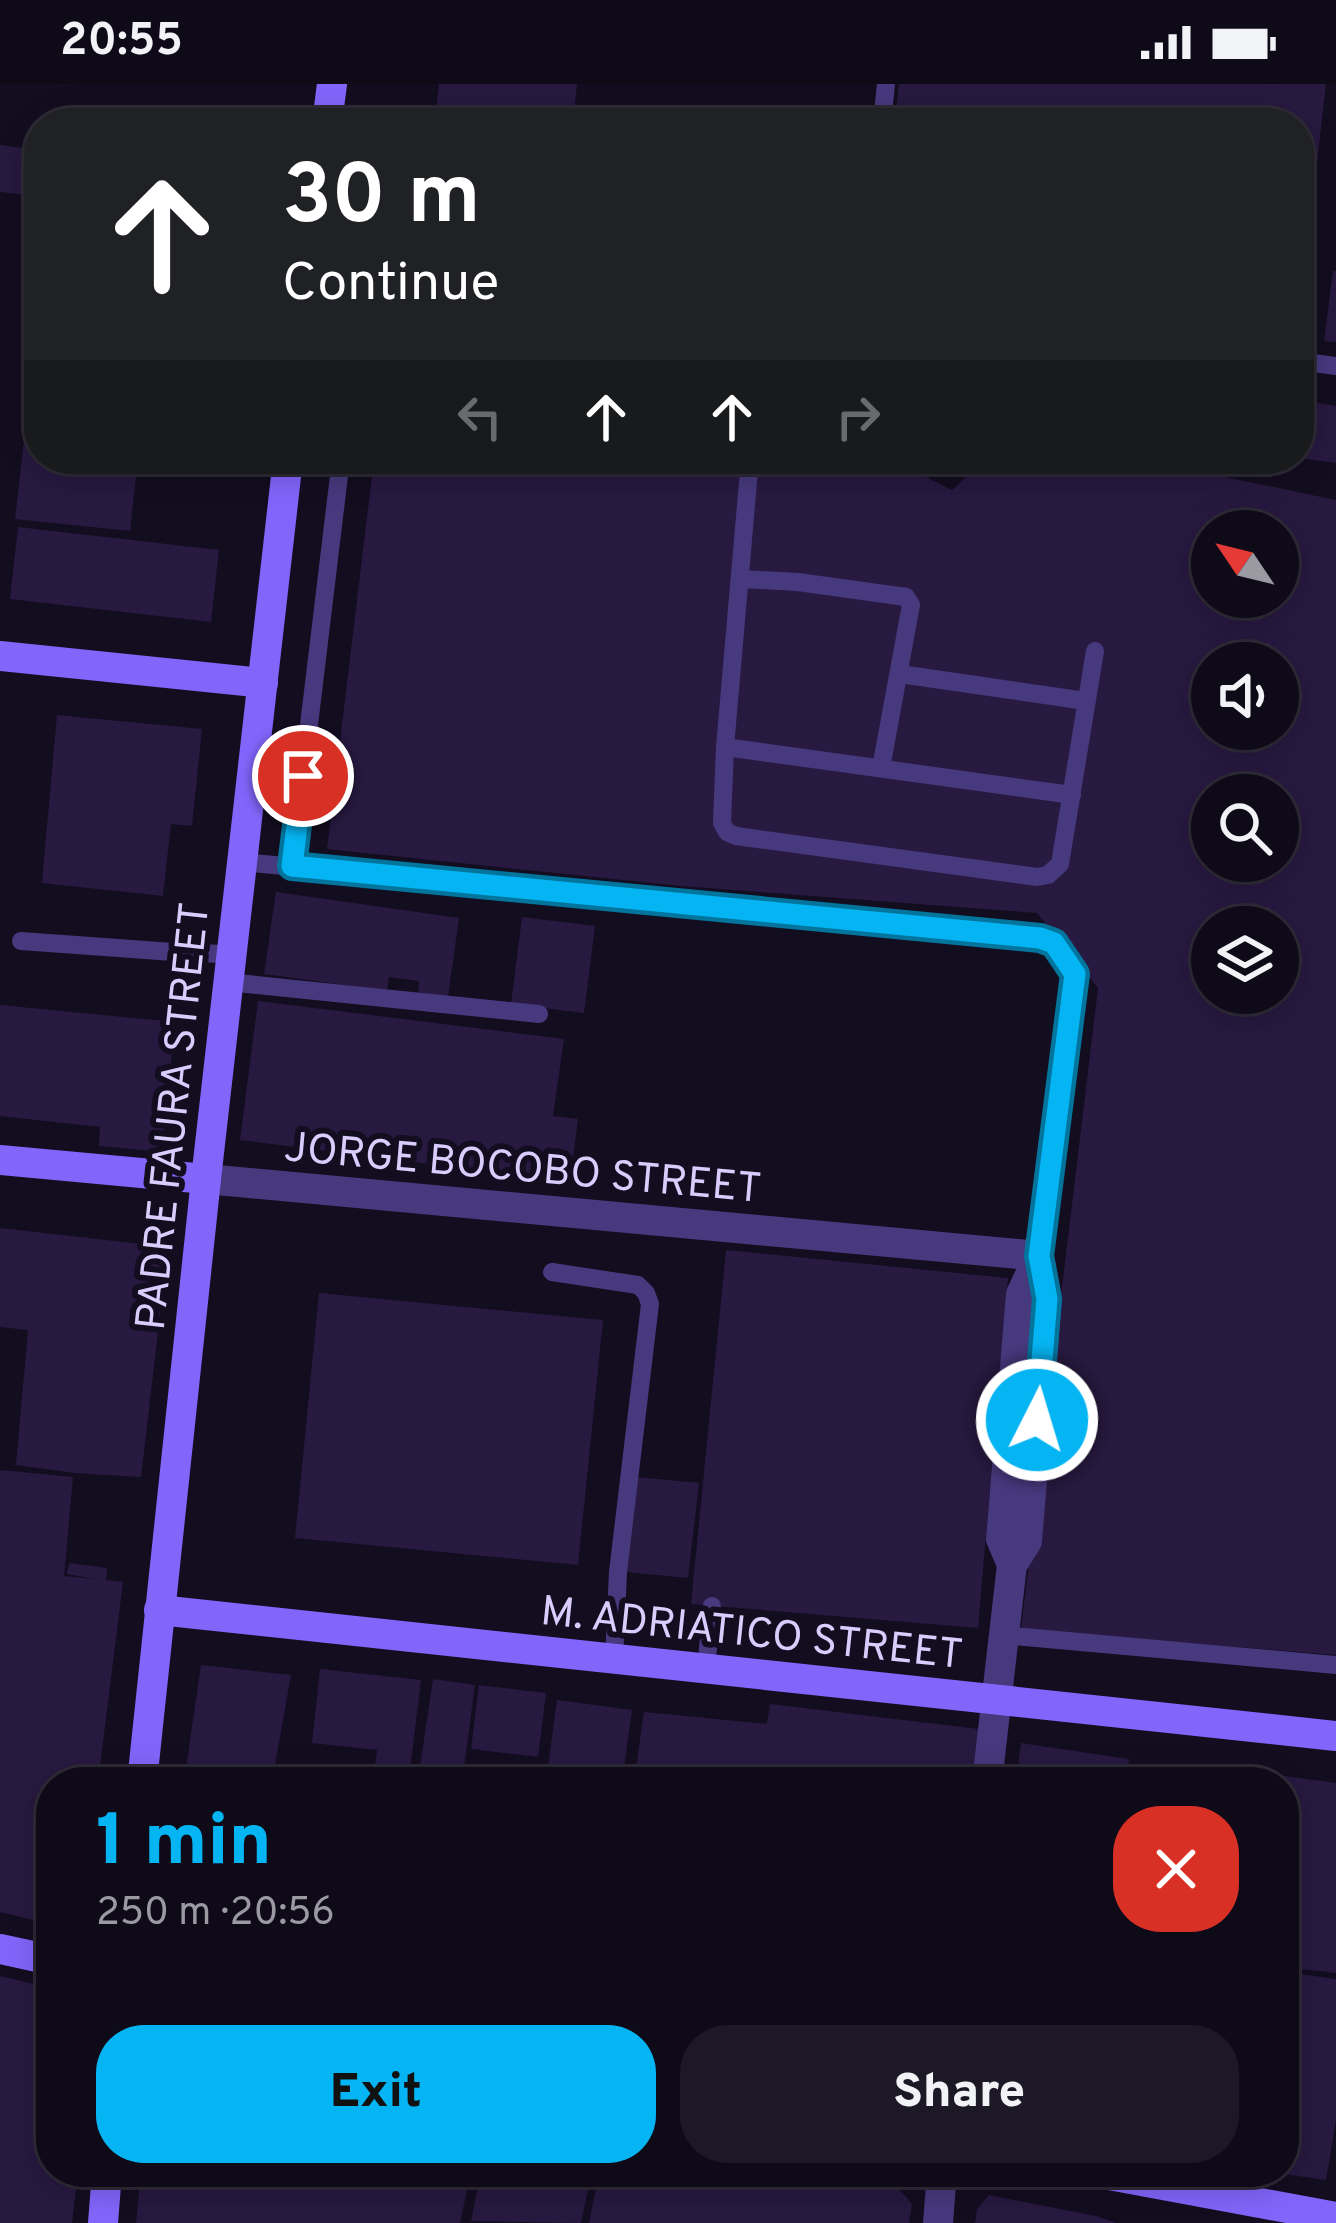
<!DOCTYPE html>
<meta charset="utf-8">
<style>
:root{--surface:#0e0a18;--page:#1c1825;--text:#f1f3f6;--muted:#9b9aa2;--line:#2e2b37;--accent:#05b4f2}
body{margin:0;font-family:Overpass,sans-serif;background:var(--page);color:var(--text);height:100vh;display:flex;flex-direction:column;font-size:45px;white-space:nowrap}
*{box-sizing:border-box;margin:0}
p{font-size:39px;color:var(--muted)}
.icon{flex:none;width:66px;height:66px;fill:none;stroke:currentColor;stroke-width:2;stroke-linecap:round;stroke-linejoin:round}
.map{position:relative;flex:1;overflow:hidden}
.drawer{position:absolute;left:36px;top:1683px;width:1263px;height:420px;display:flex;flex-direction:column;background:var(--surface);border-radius:48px;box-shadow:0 6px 30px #0003,0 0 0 3px var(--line)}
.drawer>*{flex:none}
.hud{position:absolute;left:24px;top:24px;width:1290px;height:366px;border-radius:48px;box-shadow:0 6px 30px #0003,0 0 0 3px var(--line);background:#202124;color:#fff;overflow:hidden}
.needle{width:78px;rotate:305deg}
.fabs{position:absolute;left:1191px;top:426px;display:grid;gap:24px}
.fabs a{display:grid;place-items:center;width:108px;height:108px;border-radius:50%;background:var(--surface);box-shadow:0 6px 30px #0003,0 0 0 3px var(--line);font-size:60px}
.pin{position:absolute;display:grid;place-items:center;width:102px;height:102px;color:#fff;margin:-51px;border:6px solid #fff;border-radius:50%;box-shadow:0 3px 12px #0007}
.me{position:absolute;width:132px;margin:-66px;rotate:5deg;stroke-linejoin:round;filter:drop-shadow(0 0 9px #0008)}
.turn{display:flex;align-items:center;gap:42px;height:252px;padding:0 60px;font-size:54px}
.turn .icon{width:156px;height:156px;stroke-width:2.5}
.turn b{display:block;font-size:84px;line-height:102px}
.lanes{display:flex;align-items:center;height:114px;padding:0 60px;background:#0003;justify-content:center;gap:60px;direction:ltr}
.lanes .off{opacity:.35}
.round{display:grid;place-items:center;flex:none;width:126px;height:126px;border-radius:48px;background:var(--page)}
.headline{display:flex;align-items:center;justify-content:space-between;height:204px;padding:0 60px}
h1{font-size:72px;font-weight:800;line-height:90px;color:var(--accent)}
.button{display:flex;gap:24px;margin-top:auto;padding:24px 60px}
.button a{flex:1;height:138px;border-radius:48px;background:var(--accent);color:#111;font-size:48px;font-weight:800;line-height:138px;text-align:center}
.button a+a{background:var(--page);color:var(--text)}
.status{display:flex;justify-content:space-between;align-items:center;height:84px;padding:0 60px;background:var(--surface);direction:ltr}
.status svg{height:33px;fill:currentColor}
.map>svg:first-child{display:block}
.building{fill:#281940;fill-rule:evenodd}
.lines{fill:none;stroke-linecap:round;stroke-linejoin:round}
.lane{stroke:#47397e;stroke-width:18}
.street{stroke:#47397e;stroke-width:30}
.secondary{stroke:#8266fc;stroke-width:30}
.route-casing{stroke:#03759d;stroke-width:30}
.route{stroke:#05b4f2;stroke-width:21}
.labels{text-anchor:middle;stroke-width:12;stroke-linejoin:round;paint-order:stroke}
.street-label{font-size:42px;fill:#dacdfe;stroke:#130d20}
</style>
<div class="status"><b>20:55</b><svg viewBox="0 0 49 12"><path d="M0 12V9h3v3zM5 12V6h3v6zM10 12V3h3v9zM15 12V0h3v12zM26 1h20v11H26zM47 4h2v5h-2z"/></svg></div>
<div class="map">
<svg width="1336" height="2139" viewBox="0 0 1336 2139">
<rect width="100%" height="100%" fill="#130d20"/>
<g class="building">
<path d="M439,0H577L573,39H435Z"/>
<path d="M899,0H1326L1302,212H1299V39H895Z"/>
<path d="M0,61L39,66V112L0,108Z"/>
<path d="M1333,187H1336V258L1324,257Z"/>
<path d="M36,251H39V375H138L130,447L15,435Z"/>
<path d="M1299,316L1336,322V379L1299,374Z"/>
<path d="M374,375H878L894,377L952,406L986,375H1138L1336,416V1571L1021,1545L1098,904L1037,829L681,802L327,765ZM1212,447H1278V513H1212ZM1212,579H1278V645H1212ZM1212,711H1278V777H1212ZM1212,843H1278V909H1212Z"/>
<path d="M18,443L219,466L211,538L10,515Z"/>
<path d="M57,631L202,645L192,742L171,740L163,812L42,799Z"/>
<path d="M276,808L459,834L448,913L418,909L419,897L389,893L387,907L264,890Z"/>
<path d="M522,833L595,842L584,929L511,920Z"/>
<path d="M258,917L564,955L553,1032L578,1035L570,1098L240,1056Z"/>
<path d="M0,921L175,938L162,1068L99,1062L100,1043L0,1032Z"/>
<path d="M0,1144L168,1163L141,1393L75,1389L16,1381L28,1246L0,1243Z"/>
<path d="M726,1166L1008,1194L978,1544L691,1520Z"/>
<path d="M319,1209L603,1236L578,1481L295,1454Z"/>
<path d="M0,1386L73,1393L64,1492L96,1495L67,1490L69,1479L107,1484L106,1496L123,1498L98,1698H51L49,1840L0,1828Z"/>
<path d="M637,1393L699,1399L688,1494L626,1488Z"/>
<path d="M201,1581L291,1591L272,1698H184Z"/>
<path d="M320,1585L421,1596L409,1694L374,1690L377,1666L312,1659Z"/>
<path d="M433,1595L475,1601L462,1698L418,1696Z"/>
<path d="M479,1601L546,1609L538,1673L471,1665Z"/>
<path d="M557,1616L632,1626L622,1698H546Z"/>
<path d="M770,1620L979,1645L972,1698H634L644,1628L767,1640Z"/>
<path d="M1021,1659L1129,1675L1126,1698H1016Z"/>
<path d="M1199,1682L1236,1686L1249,1683L1262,1689L1336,1699V1889L1284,1883V1698H1196Z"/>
<path d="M1285,1888L1336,1895V2036L1326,2096L1284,2090Z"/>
<path d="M0,1892L51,1904V2088H78L72,2139H0Z"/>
<path d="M141,2088H471L460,2139H136Z"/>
<path d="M481,2088H592L581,2139L471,2137Z"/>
<path d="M599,2088H838L898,2104L912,2120L909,2139H589Z"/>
<path d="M989,2111L1096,2132L1116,2139H975L977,2125Z"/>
</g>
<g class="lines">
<g class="lane">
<path d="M882,39L886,0"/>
<path d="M1299,277L1336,282"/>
<path d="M750,375L725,663L722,739L727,748L736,752L1037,793L1048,791L1060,780L1095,567"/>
<path d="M741,495L798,498L906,513L911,521L881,684"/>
<path d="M900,590L1086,617"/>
<path d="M725,663L1072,711"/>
<path d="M242,778L1040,854L1054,859L1074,891L1039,1172"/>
<path d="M292,782L341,375"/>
<path d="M21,857L187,869L232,870"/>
<path d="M228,898L539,930"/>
<path d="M552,1188L638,1201L646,1209L650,1220L618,1488L614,1575"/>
<path d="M1003,1551L1336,1581"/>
<path d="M706,1585L712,1522"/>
</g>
<g class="street">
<path d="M206,1095L1039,1172"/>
<path d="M1012,1481L1001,1455L1021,1210L1039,1172"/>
<path d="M987,1698L1012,1481L1027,1457L1047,1215L1039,1172"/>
<path d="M938,2139L942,2088"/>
</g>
<g class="secondary">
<path d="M327,39L332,0"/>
<path d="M0,572L263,599"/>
<path d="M0,1076L206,1095"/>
<path d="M159,1526L1336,1652"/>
<path d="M142,1698L206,1095L288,375"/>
<path d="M0,1865L51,1876"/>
<path d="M1093,2088L1336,2133"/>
<path d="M103,2139L107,2088"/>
</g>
</g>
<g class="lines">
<g class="route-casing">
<path id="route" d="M303,692L292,782L1040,854L1054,859L1075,890L1039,1172L1047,1215L1037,1336"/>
</g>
<use href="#route" class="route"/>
</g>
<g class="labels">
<g class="street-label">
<text transform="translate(171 1032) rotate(-84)" y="15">PADRE FAURA STREET</text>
<text transform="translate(523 1082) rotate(5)" y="15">JORGE BOCOBO STREET</text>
<text transform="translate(752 1547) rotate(6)" y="15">M. ADRIATICO STREET</text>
</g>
</g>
</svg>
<div class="fabs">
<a><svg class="needle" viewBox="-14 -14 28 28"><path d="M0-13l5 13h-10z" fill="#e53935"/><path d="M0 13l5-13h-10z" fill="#9b9aa2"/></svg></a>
<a><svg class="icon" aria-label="sound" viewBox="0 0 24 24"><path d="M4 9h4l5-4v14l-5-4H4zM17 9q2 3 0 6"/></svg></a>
<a><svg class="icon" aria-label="search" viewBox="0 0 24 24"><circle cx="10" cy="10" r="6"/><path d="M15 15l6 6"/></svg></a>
<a><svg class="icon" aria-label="layers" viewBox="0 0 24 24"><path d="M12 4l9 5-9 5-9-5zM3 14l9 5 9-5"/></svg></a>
</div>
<div class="pin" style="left:303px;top:692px;background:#d93025"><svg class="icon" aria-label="arrive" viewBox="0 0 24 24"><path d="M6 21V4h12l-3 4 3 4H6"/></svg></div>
<svg class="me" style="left:1037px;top:1336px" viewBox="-20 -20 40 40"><circle r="17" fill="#05b4f2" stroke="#fff" stroke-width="3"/><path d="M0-11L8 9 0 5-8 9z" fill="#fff"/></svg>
<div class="hud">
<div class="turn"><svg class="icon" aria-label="ahead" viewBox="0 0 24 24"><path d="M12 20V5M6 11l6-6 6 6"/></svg><div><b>30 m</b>Continue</div></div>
<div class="lanes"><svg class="icon off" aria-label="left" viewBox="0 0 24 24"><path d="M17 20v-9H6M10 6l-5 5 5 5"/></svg><svg class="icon" aria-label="ahead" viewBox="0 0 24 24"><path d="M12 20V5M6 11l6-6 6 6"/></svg><svg class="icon" aria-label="ahead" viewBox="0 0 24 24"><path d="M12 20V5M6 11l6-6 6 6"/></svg><svg class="icon off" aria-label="right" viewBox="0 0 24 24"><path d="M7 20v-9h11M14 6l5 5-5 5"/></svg></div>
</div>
<section class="drawer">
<div class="headline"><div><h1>1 min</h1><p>250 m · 20:56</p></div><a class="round" style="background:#d93025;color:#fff"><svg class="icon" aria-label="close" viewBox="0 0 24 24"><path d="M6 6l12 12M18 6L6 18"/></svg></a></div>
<div class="button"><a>Exit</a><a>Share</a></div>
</section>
</div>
